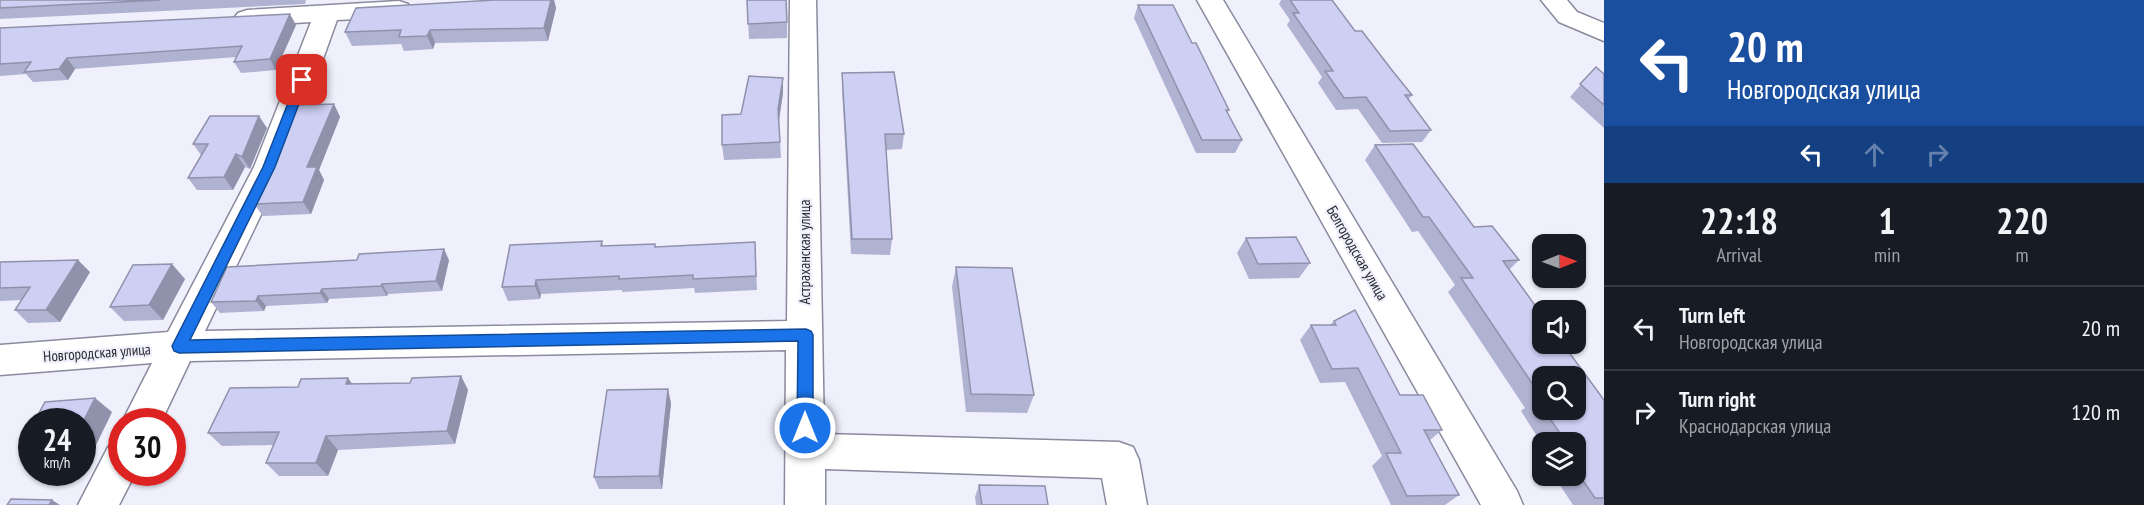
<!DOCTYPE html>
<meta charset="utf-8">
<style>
:root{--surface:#171b24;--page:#242831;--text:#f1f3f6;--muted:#9ea1a6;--line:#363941}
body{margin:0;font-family:"PT Sans Narrow",sans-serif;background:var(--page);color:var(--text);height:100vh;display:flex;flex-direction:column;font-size:22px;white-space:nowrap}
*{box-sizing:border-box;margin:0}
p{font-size:20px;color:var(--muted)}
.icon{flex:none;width:33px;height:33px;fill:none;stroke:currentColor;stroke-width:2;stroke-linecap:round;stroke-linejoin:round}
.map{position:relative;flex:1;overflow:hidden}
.panel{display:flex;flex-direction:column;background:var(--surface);width:540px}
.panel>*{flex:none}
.top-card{background:#1a4fa0;color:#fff;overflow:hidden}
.needle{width:39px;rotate:89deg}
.controls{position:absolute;left:1532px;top:234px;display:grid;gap:12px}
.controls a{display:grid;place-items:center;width:54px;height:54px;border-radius:12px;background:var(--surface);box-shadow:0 2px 4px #0004;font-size:30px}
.speed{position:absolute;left:18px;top:408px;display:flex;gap:12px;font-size:30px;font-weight:700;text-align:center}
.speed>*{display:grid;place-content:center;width:78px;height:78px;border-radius:50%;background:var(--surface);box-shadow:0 2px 4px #0004;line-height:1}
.speed small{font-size:15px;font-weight:400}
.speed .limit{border:9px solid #d22;background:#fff;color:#111}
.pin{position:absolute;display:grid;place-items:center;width:51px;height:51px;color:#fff;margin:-26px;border-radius:12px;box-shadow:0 3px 9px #0006}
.me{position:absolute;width:66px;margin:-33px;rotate:0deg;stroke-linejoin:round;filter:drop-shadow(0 0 4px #0008)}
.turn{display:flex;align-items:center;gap:21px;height:126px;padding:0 24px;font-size:27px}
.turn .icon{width:78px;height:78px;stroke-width:2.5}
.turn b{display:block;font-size:42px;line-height:51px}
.lanes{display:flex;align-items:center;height:57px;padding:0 24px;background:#0003;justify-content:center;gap:30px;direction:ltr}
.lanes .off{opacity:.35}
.eta{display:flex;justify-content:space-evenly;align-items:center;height:102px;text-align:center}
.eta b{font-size:36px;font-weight:700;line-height:42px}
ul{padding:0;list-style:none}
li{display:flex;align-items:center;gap:18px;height:84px;padding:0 24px;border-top:2px solid var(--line)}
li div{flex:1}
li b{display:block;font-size:22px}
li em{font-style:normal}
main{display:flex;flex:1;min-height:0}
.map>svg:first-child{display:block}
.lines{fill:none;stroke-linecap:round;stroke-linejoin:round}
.minor-casing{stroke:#898a9d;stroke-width:3}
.minor{fill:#fff;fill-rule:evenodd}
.wall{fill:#b0b2d1;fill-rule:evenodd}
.shaded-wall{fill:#9091aa}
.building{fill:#cdcff3;stroke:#9091aa;stroke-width:1.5}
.route{fill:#1a73e8;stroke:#114b97;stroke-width:1.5}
.labels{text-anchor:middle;stroke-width:4.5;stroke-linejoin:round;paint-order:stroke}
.street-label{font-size:15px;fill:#292930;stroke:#f0f0fd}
</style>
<main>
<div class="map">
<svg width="1604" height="505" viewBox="0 0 1604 505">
<rect width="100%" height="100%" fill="#f0f0fd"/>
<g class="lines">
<g class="minor-casing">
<g id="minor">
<path d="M790,0H816L824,434L1119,442L1133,447L1139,460L1147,505H1107L1102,478L825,469V505H785L786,350L190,361L161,422H122L152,363L0,375V345L168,332L254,167L311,22L247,26L238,23L234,18L238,13L247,10L399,1L408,4L412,9L408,14L399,17L337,20L284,167L205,331L787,321Z"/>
<path d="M1197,0H1223L1517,491L1523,505H1481Z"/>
<path d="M1541,0H1567L1577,12L1604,23V41L1559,22Z"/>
<path d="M122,442V472H136L119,505H78L108,447Z"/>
</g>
</g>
<use href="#minor" class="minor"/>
</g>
<g class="wall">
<path d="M0,0H306L305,4L0,19Z"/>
<path d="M495,0H554L556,8L548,41L435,43L433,49L404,51L401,44L352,46L345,32Z"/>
<path d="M747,0L787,22V38L749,39Z"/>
<path d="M1281,0H1332L1355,31L1412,95L1408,100L1431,130L1422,142L1382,143L1358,109L1336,110L1318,83L1322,77L1287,25L1290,20L1279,4Z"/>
<path d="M1138,5L1192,43L1229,110L1227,113L1242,140L1235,153H1196L1134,18Z"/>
<path d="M296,25L276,70L241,73L234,62L237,57L75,69L68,80L33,82L26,74L0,76V28Z"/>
<path d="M1596,67L1604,74V128L1570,97Z"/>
<path d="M842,73L904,134L902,149L886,150L892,239L890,255L851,254L842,89Z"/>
<path d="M783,93L779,122L781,158L724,160L722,145L741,114Z"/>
<path d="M334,104L340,117L319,170L324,180L311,214L263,216L254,204Z"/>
<path d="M267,128L250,169L245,167L233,190H197L188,178L201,155L193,144Z"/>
<path d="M1375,145L1474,227L1519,260L1509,270L1604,400V505H1573L1554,476H1575V442H1542V444L1521,411L1525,408L1448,292L1455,285L1418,231L1412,232L1365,160ZM1542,376L1575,410H1542Z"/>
<path d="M1246,238L1310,263L1299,278L1249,279L1237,253Z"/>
<path d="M602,241L603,246L655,244L656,247L755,242L757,290L695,293L694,288L622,292V290L541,294L540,299L508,301L502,287Z"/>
<path d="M449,260L442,291L388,294L387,296L329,299L327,303L266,306L264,311L220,313L211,302Z"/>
<path d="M0,262L90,272L60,322L28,323L15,310L21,300L0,301Z"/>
<path d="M956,267L1034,395L1027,413L966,412L952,287Z"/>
<path d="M185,279L163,320L124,321L110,307Z"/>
<path d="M1334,321L1400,395L1442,430L1430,440L1459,495L1445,505H1391L1372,466L1382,456L1345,382L1320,383L1300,340L1311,325H1330Z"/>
<path d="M461,376L468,390L455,444L338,450L328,476H279L266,463L274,445L222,446L208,433L352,384L410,383Z"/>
<path d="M671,403L662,489H599L594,477Z"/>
<path d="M112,412L95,447L82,448V422Z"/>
<path d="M32,426V442L26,438Z"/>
<path d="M979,485L1048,505H976L975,497Z"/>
</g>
<g class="shaded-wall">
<path d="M551,0H554L556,8L548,41L544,28Z"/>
<path d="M290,14L296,25L276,70L270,59Z"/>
<path d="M430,30L435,43L433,49L427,36Z"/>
<path d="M67,58L75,69L68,80L59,69Z"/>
<path d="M783,78V93L778,125V109Z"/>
<path d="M334,104L340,117L319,170L324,180L311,214L303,202L307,167Z"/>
<path d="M259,116L267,128L250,169L242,157Z"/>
<path d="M236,154L245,167L233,190L224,177Z"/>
<path d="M444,249L449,260L442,291L436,281Z"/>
<path d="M78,260L90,272L60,322L46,310Z"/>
<path d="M172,264L185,279L163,320L149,305Z"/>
<path d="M536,280L541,294L540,299L535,286Z"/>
<path d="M382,284L388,294L387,296L381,286Z"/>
<path d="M322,289L329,299L327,303L320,293Z"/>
<path d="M258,296L266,306L264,311L256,301Z"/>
<path d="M461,376L468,390L455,444L447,431Z"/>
<path d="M348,378L358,392L346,384Z"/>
<path d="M668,389L671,403L662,489L659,476Z"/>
<path d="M95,398L112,412L95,447L82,437V424Z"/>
<path d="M326,436L338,450L328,476L316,463Z"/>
<path d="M52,500L60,505H49Z"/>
</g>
<g class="building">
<path d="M0,0H160L0,8Z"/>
<path d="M495,0H551L544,28L430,30L427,36L399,37L401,30L345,32L356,8Z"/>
<path d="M747,0H786L787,22L748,24Z"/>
<path d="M1290,0H1332L1355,31H1362L1391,69L1412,95H1405L1431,130L1390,131L1366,97L1344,98L1325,71H1333L1293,13H1299Z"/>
<path d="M1138,5H1173L1192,43H1196L1229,110H1226L1242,140H1202Z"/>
<path d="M290,14L270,59L234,62L242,46L67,58L59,69L24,72L31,62L0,64V28Z"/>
<path d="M1596,67L1604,74V105L1580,84Z"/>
<path d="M894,72L904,134H885L892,239H852L842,73Z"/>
<path d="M749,76L783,78L778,109L780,142L722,145V115L741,114Z"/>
<path d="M334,104L307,167H317L303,202L254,204L278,155L297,105Z"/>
<path d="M210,116H259L242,157L236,154L224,177L188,178L208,144H193Z"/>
<path d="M1413,144L1474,227L1492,226L1519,260L1503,261L1542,315V344H1563L1604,400V498H1595L1575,469V457H1576L1575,455V442H1566L1544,410H1575V376H1542V398L1461,278H1473L1429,217H1423L1375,145Z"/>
<path d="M1296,237L1310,263L1258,264L1246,238Z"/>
<path d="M602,241L601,246L655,244V247L755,242L756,276L693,279V275L619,279V276L536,280L535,286L502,287L510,245Z"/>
<path d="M444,249L436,281L382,284L381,286L322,289L320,293L258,296L256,301L211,302L227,267L357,260L359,254Z"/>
<path d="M78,260L46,310H15L30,287L0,288V262Z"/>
<path d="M172,264L149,305L110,307L133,265Z"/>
<path d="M956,267L1012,268L1034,395L971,394Z"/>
<path d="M1355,310L1400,395H1423L1442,430H1424L1459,495L1407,496L1386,453H1401L1358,368L1332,369L1311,325H1336L1334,321Z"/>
<path d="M461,376L447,431L326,436L316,463H266L279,432L208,433L230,388L298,387L301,379L348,378L346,384L410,383L412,378Z"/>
<path d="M668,389L659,476L594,477L607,390Z"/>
<path d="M95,398L82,424V422H34L45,402Z"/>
<path d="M1542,398V407L1536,399Z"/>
<path d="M32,426V437L26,438Z"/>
<path d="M979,485L1045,486L1048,505H982Z"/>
<path d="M11,499L52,500L49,505H7Z"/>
</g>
<path class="route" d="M302,76L308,80L275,167L190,340L806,329L811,331L813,335V428L811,433L805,435L800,433L797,428L798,341L179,353L174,351L172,346L263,167L297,80Z"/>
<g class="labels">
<g class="street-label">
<text transform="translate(805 252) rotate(-90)" y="5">Астраханская улица</text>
<text transform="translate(1357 253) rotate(60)" y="5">Белгородская улица</text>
<text transform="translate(97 353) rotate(-4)" y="5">Новгородская улица</text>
</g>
</g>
</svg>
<div class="controls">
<a><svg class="needle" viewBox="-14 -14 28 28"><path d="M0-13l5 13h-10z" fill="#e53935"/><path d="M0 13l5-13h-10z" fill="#9ea1a6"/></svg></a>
<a><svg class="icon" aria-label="sound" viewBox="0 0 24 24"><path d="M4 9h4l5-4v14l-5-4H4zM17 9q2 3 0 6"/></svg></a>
<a><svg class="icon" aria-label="search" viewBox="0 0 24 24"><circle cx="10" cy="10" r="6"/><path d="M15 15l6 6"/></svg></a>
<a><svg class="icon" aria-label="layers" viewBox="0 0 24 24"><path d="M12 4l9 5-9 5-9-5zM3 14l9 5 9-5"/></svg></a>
</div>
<div class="speed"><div>24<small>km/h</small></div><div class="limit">30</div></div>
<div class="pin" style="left:302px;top:80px;background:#d93025"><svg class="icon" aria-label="arrive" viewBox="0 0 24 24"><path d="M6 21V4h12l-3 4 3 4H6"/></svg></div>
<svg class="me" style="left:805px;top:428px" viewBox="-20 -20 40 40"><circle r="17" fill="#1a73e8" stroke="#fff" stroke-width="3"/><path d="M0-11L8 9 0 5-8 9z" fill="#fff"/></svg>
</div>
<section class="panel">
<div class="top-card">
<div class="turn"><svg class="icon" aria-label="left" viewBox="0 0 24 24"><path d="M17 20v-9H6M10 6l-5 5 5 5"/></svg><div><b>20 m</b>Новгородская улица</div></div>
<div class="lanes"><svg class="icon" aria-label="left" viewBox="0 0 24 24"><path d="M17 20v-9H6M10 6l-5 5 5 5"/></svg><svg class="icon off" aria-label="ahead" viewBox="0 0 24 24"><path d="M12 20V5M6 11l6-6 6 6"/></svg><svg class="icon off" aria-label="right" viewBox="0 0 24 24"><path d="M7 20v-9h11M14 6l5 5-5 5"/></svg></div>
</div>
<div class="eta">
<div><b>22:18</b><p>Arrival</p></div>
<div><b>1</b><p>min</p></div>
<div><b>220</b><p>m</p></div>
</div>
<ul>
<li><svg class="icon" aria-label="left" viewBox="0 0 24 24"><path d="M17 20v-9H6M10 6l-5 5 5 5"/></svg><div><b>Turn left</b><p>Новгородская улица</p></div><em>20 m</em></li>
<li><svg class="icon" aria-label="right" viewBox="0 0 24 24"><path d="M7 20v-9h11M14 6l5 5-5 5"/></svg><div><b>Turn right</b><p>Краснодарская улица</p></div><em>120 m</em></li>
</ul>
</section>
</main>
